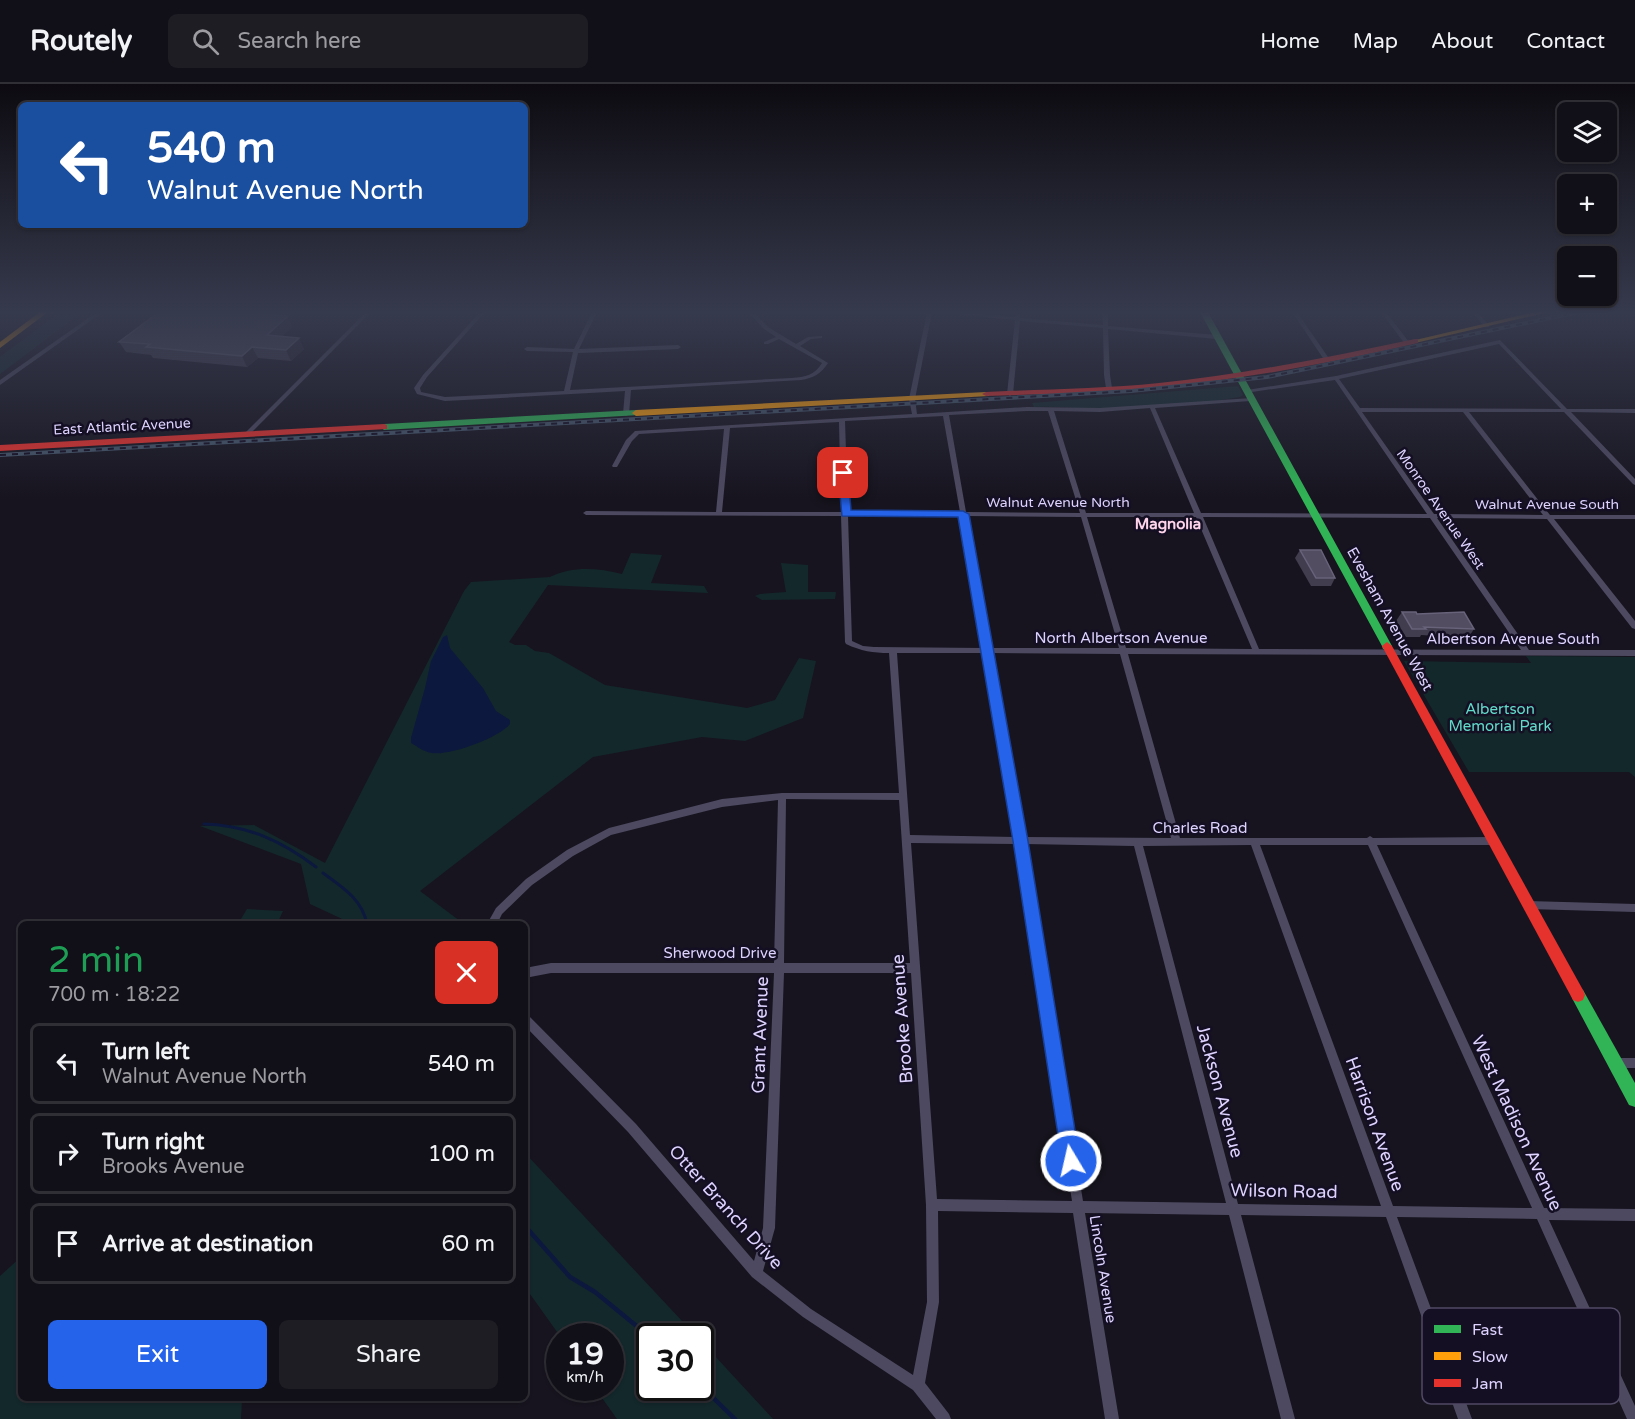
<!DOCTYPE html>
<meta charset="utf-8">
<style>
:root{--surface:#110f17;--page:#1e1d24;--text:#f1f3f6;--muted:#9c9ca1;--line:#302f36;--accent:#2563eb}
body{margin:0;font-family:"Varela Round",sans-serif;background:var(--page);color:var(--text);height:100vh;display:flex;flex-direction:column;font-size:22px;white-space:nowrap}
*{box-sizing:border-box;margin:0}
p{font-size:20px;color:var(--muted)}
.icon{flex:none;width:33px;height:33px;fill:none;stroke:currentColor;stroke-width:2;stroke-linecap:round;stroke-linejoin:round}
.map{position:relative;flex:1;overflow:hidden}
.drawer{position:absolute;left:18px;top:837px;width:510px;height:480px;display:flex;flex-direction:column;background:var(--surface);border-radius:9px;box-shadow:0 2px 4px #0004,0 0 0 2px var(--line)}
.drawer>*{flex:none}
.guide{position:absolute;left:18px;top:18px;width:510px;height:126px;border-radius:9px;box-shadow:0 2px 4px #0004,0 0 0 2px var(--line);background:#1a4fa0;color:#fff;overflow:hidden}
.buttons{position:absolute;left:1557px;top:18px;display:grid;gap:12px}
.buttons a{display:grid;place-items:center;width:60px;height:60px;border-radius:9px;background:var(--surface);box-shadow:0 2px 4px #0004,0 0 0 2px var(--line);font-size:30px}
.speed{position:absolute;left:546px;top:1239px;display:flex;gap:12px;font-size:30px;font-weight:700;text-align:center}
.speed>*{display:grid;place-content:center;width:78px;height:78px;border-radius:50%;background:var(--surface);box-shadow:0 2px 4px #0004,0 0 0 2px var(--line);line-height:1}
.speed small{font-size:15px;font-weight:400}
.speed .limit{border:3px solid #111;border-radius:9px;background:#fff;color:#111}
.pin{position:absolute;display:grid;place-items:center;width:51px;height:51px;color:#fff;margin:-26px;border-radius:12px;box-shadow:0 3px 9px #0006}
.me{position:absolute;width:66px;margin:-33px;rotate:351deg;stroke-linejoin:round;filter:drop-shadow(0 0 4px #0008)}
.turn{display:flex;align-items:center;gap:21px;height:126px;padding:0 30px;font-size:27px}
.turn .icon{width:78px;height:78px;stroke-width:2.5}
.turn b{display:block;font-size:42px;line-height:51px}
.round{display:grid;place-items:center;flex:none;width:63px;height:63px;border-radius:9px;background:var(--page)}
.summary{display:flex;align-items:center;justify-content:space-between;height:102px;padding:0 30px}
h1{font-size:36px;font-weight:600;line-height:45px;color:#1e9e55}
.button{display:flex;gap:12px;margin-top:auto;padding:12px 30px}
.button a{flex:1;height:69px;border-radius:9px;background:var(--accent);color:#fff;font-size:24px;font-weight:600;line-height:69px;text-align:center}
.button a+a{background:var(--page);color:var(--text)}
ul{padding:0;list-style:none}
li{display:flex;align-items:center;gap:18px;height:81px;margin:0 12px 9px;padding:0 18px;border:3px solid var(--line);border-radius:9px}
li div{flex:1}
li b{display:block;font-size:22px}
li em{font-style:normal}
header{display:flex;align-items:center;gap:36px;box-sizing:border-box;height:84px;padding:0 30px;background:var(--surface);border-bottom:2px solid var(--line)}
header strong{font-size:28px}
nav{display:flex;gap:33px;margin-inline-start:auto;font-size:21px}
.search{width:420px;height:54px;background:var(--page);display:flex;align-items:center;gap:15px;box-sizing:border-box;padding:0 21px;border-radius:9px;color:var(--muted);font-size:22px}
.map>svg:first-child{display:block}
.green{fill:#13282b}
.water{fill:#0c183d}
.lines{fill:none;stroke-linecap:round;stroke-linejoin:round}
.stream-far1{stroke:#0c183d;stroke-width:3}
.stream{stroke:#0c183d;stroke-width:4.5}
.street{fill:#4d4960;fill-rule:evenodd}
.fast{fill:#30b455;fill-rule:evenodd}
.slow{fill:#ff9f0a;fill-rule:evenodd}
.jam{fill:#e5322d;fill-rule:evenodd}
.rail-casing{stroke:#455569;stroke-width:4}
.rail{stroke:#150f24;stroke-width:2;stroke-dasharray:6;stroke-linecap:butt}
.wall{fill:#423d4e}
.shaded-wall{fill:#2a2633}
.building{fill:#524d61;stroke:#68627a;stroke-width:1.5}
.route{fill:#2563eb;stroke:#184099;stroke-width:1.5}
.labels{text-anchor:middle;stroke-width:5;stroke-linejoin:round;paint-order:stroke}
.far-street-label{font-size:14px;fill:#ddd3fe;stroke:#150f24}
.far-quarter-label{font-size:15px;font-weight:bold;fill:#fed5ea;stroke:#150f24}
.street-label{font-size:15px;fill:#ddd3fe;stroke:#150f24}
.park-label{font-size:15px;fill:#61dccb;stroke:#150f24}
.near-street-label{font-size:18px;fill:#ddd3fe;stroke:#150f24}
.key{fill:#150f24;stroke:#514a65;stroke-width:1.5}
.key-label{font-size:16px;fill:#ddd3fe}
</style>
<header>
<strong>Routely</strong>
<div class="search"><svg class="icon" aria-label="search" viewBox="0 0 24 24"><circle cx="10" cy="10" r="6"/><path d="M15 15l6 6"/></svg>Search here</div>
<nav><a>Home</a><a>Map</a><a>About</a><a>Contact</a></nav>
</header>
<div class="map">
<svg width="1635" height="1335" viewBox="0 0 1635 1335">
<rect width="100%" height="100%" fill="#17141f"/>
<g class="green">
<path d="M60,228H82L0,290V273Z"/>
<path d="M1238,302L1243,311L1240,313C1194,321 1145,324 1098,325C1076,325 1055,322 1034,323L1032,319Z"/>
<path d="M631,469L662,471L651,499L704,502L708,509L548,501L509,558L515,561H526L535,567L549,569L605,601L747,624L775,616L799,574L816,577L803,634L745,657L702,653L593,673L420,807L464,840H353L310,820L301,780L200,742L254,741L325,779L464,507L471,498L550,493C573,482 597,484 622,490Z"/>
<path d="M781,479L808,481V508H836L835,515L762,516L755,512L760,510L786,508Z"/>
<path d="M1526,572L1635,573V693L1629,688H1469L1404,577L1531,579Z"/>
<path d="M247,825L283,827L277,840H238Z"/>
<path d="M525,1069L696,1252H650V1304H700L701,1257L773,1335H617L595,1304H610V1252H560L525,1203Z"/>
<path d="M21,1173V1314H242L241,1335H0V1192Z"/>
</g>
<path class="water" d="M447,551L450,564L483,604L496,627L510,636V640C499,654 449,672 432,669C424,668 418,663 411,659V654L425,604L431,577L443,553Z"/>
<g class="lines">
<g class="stream-far1">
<path d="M204,740C247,741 282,757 316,783"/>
<path d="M323,789C342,803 362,815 367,840"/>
</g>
<g class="stream">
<path d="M525,1142L570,1193L595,1208L650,1253"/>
<path d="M700,1301L735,1335"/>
</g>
<g class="street">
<path d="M97,228H103L0,301V296Z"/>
<path d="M366,228H371L248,352H244V350Z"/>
<path d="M480,228H485L427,293L420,304L421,308L445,313L564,307L573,268L527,267L524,265L527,263L574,265L592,228H597L579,265L678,261L681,263L678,265L578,269L570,306L792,294C805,293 815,291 822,279L779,255L768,260H764V258L776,253L764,245L750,230H722L720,228H754L768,243L796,260L808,253L822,252V254L811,255L800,262L828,279C821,290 813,294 801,296L631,306L629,330L626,332L623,330L625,307L445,317L417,310L414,304L423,291Z"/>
<path d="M927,228H932L915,315L917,330L1027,323L1100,324L1252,314L1253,315L1250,317L1155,324L1201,429L1427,430L1335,296L1245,309V307L1247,306L1336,292L1500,256L1567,325H1635V329L1571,328L1635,395V401L1633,400L1564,328H1469L1550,431H1635V435H1554L1635,537V545L1632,544L1547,435L1437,434L1529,566H1635V572L1128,570L1180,754H1367L1370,752L1373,754L1493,753L1496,754L1497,757L1496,760L1493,761H1377L1544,1124L1635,1125V1137L1549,1136L1635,1322V1335H1627L1537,1135L1397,1133L1472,1335H1458L1386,1133L1241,1131L1295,1335H1281L1229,1131L1085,1129L1119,1335H1105L1073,1129L938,1127L939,1218L925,1299L949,1330L951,1335H936L913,1306L803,1233L752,1193L628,1048L525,942V930L529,932L636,1040L754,1177L763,1144L774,889H551L525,894V884L551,879H774L778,716L722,723L611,751L573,772L532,801L502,830L497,840H487L496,824L526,795L567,766L609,744L722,715L782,709H899L889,569C873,569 861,567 846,560L845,558L841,432L586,431L583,429L586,427L716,428L724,345L639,350L632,357L617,383H613L612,382L626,356L635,347L912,330L909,315ZM1499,260L1561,325L1360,324L1339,295ZM1150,324L1194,429H1086L1054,327L1100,328ZM1027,327H1048L1080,429L966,428L949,331ZM1362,328H1463L1543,431L1434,430ZM943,332L960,428H848L845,337ZM839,338L841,428H722L730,344ZM848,432H960L983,564L874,563L863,562L852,557ZM967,432L1081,433L1119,564H990ZM1087,433H1196L1252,565L1126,564ZM1203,433L1430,434L1521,566L1259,565ZM897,569H984L1015,753L910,751ZM991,569L1120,570L1171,754L1024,753ZM786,715L899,716L910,879H784ZM911,759L1016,760L1072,1117L937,1115ZM1025,760L1134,762L1226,1119L1083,1117ZM1251,761L1381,1122L1238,1120L1143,762ZM1260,761H1368L1532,1124L1393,1122ZM784,889H911L926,1121L927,1218L913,1291L811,1225L763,1187L775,1144Z"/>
<path d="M935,228H957L1015,233V228H1020V234L1103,241L1102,228H1108V242L1217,251L1220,253L1217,255L1108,245L1110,291L1112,304L1109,306L1106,304L1104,291L1103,244L1020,237L1013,310L1010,312L1007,310L1015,236Z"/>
<path d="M1292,228H1297L1330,276L1329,277H1325Z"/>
<path d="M1381,228H1386L1409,258V260H1405Z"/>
<path d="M1472,228H1477L1489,241V243H1485Z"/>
<path d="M1528,817L1635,820V828L1528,825L1525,824L1523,821L1525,818Z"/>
<path d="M1615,974H1635V984H1615L1611,983L1610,979L1611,975Z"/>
</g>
<g class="fast">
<path d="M1200,228H1208L1392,562L1391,565H1383L1382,562Z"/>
<path d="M636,326L640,329L639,331L384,346L380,343L384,340Z"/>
<path d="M1578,904L1583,906L1635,999V1023L1629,1021L1573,916L1571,911L1573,906Z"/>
</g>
<g class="slow">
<path d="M40,228H48L0,264V258Z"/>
<path d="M1535,228H1549L1415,259L1411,257Z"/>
<path d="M986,308H989V312L636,332L632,329L636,326Z"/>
</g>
<g class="jam">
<path d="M1415,255H1418V259C1326,280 1231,298 1137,305C1087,310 1036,310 986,312L982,310L986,308C1044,305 1102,305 1159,299C1245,290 1330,273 1415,255Z"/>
<path d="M384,340L387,341V345L0,367V361Z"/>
<path d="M1387,558L1392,562L1583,906L1585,911L1583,916L1578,918L1573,916L1382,562Z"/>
</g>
<g class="rail-casing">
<path id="rail" d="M0,371L1131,307L1267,293L1579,228"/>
</g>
<use href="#rail" class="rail"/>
</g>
<g class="wall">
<path d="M292,243L282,252L304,265L291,277L258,274L247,283L153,274L151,271L126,268L119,258Z"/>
<path d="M1300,466L1335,494L1331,502H1311L1295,474Z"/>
<path d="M1402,528L1417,530L1474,545L1468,554L1421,551L1420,553H1406L1396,537Z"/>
</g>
<g class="shaded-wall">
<path d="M288,232L292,243L272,262L267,251Z"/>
<path d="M299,254L304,265L291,277L286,266Z"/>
<path d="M252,263L258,274L247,283L242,272Z"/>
</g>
<g class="building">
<path d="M159,228H242L288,232L267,251L299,254L286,266L252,263L242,272L146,263L150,260L119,258Z"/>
<path d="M1300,466H1321L1335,494H1316Z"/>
<path d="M1402,528H1416L1417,530L1464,528L1474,545L1424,543L1426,545H1412Z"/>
</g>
<linearGradient id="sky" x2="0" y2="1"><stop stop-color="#0d0b11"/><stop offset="0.55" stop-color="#363a4d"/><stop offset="1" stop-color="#363a4d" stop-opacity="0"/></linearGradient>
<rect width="1635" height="415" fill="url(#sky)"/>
<path class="route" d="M843,386L848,389L851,426L963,427L969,430L1028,757L1080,1077L1078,1083L1071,1086L1064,1083L1062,1077L1013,757L958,433L842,432L838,389Z"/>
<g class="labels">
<g class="far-street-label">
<text transform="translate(122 342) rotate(-3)" y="5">East Atlantic Avenue</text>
<text x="1058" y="423">Walnut Avenue North</text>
<text x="1547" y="425">Walnut Avenue South</text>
<text transform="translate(1441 425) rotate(55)" y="5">Monroe Avenue West</text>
</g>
<g class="far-quarter-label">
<text x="1168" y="445">Magnolia</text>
</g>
<g class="street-label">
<text transform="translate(1390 535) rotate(61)" y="5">Evesham Avenue West</text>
<text x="1121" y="559">North Albertson Avenue</text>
<text x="1513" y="560">Albertson Avenue South</text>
<text x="1200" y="749">Charles Road</text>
<text x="720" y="874">Sherwood Drive</text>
<text transform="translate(1103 1185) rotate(81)" y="5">Lincoln Avenue</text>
</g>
<g class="park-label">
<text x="1500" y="630">Albertson<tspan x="1500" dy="17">Memorial Park</tspan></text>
</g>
<g class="near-street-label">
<text transform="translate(902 935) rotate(-94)" y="6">Brooke Avenue</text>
<text transform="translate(760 951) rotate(-88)" y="6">Grant Avenue</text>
<text transform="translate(1220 1007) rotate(75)" y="6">Jackson Avenue</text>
<text transform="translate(1517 1039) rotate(65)" y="6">West Madison Avenue</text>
<text transform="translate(1375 1040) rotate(70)" y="6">Harrison Avenue</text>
<text transform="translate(1284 1107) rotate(1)" y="6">Wilson Road</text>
<text transform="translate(726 1123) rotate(48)" y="6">Otter Branch Drive</text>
</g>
</g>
<rect x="1422" y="1224" width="198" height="96" rx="9" class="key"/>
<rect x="1434" y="1241" width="27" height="8" fill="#30b455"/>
<rect x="1434" y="1268" width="27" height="8" fill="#ff9f0a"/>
<rect x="1434" y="1295" width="27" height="8" fill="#e5322d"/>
<g class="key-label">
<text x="1472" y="1251">Fast</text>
<text x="1472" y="1278">Slow</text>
<text x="1472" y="1305">Jam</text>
</g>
</svg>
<div class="buttons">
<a><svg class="icon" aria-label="layers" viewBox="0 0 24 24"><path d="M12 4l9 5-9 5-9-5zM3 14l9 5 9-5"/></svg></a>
<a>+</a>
<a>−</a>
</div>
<div class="speed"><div>19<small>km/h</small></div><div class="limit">30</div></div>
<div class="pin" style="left:843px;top:389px;background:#d93025"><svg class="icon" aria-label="arrive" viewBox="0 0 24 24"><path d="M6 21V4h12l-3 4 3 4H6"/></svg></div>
<svg class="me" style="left:1071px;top:1077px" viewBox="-20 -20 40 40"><circle r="17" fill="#2563eb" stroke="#fff" stroke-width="3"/><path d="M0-11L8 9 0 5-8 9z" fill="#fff"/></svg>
<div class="guide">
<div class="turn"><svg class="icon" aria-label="left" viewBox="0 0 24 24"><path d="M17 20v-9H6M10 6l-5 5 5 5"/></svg><div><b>540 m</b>Walnut Avenue North</div></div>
</div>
<section class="drawer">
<div class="summary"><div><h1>2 min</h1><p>700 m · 18:22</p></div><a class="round" style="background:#d93025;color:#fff"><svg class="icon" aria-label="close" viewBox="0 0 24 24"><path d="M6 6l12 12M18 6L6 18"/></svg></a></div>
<ul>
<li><svg class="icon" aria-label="left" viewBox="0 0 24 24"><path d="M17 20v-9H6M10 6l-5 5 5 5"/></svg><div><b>Turn left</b><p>Walnut Avenue North</p></div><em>540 m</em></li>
<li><svg class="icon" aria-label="right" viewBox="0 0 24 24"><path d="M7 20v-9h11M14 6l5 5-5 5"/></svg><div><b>Turn right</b><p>Brooks Avenue</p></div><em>100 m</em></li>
<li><svg class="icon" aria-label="arrive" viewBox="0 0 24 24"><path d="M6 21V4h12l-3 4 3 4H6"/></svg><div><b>Arrive at destination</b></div><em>60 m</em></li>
</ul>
<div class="button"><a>Exit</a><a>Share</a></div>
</section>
</div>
